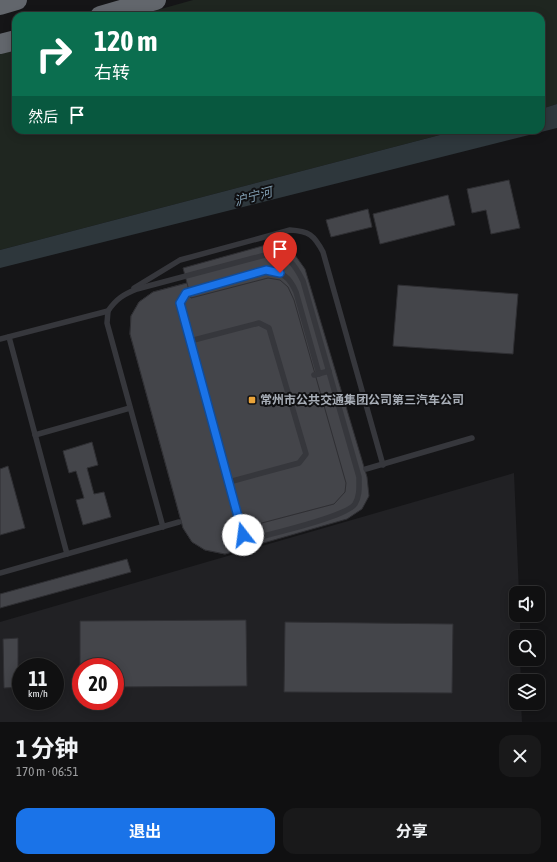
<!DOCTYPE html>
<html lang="zh">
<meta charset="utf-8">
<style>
:root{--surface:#101011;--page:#19191a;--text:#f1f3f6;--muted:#9c9d9f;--line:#303031;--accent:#1a73e8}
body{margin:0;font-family:"Asap Condensed","Noto Sans SC",sans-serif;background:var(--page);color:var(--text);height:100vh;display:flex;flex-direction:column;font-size:15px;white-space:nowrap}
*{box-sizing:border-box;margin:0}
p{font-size:13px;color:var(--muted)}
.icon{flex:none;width:22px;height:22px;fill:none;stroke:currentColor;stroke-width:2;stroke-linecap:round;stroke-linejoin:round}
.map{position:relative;height:722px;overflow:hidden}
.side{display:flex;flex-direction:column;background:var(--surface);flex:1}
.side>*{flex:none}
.top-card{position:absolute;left:12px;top:12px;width:533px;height:122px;border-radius:12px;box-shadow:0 2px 10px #0003,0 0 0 1px var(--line);background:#0b6e4f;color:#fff;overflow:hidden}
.controls{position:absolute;left:509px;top:586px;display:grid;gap:8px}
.controls a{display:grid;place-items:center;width:36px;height:36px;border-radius:8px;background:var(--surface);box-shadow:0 2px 10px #0003,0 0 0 1px var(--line);font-size:20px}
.speed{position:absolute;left:12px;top:658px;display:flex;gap:8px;font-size:20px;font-weight:700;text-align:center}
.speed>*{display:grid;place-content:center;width:52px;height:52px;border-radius:50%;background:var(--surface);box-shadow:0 2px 10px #0003,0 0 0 1px var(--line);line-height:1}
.speed small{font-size:10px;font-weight:400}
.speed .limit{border:6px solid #d22;background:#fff;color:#111}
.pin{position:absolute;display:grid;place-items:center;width:34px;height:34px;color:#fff;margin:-41px -17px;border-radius:50% 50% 50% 0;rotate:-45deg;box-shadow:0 0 4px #0007}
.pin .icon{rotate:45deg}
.me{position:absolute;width:44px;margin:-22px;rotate:345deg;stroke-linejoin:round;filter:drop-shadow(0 0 3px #0008)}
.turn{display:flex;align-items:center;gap:14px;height:84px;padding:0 16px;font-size:18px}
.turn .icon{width:52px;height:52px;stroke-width:2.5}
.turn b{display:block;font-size:28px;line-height:34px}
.then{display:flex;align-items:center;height:38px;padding:0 16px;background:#0003;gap:8px;font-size:15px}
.round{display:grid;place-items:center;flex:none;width:42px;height:42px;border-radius:12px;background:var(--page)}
.summary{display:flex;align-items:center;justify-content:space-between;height:68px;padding:0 16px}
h1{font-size:24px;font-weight:700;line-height:30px}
.action{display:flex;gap:8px;margin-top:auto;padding:8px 16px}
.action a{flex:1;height:46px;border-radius:12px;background:var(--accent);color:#fff;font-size:16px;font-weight:700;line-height:46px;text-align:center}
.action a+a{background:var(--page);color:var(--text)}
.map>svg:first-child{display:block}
.built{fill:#212124;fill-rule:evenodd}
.green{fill:#1f2620}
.water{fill:#2e373c}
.building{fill:#44454a;stroke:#2f2f33}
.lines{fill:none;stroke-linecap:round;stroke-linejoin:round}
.service{stroke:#36373c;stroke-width:5.5}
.motorway{stroke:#62666c;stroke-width:20}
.route-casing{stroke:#114b97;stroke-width:10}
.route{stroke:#1a73e8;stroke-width:7}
.poi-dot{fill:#eaa339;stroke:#101012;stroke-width:1.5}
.labels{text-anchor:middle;stroke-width:4;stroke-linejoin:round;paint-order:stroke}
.poi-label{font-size:12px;font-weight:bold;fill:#a7adb6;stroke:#101012;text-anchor:start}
.water-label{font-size:13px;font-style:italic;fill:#809db0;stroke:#101012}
</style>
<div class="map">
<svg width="557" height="722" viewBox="0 0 557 722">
<rect width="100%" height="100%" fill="#151517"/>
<path class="built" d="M514,473L519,593H516V615H520V637H516V659H520L521,681H516V703H521L522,722H0V622ZM21,667H55V701H21ZM81,667H115V701H81Z"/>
<g class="green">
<path d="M193,0H557V104L541,109V16H136Z"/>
<path d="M16,50V130H459L0,250V54Z"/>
</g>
<path class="water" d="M557,104V128L0,268V250L459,130H541V109Z"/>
<g class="building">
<path d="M509,180L520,228L491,234L486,210L472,213L467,189Z"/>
<path d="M448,195L455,225L380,244L373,214Z"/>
<path d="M368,209L372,227L331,237L326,220Z"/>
<path d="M266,245L282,247L295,255L305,269L367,477L369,496L362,509L347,519L225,554L205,550L192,542L183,528L130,334L131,316L139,302L153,292L187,283L183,268Z"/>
<path d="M268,278L280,280L288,287L294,300L346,483L345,492L334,504L258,524L263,543L225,554L205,550L192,542L183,528L130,334L131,316L139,302L153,292L187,283L191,298Z"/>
<path d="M398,285L518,294L513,354L393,346Z"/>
<path d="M92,442L98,465L87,468L94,494L104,492L111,517L83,525L76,500L84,498L76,471L69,473L63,451Z"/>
<path d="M8,466L25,528L0,535V469Z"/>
<path d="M127,559L131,572L0,608V594Z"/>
<path d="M246,620L247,686L115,687V667H81L80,688V621Z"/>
<path d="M285,622L453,624L452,693L284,692Z"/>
<path d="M18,638V672H21V687L4,688L3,639Z"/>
</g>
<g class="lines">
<g class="service">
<path d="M134,288L180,260L290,230C309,231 314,235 323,252L383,465"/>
<path d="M108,311L107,323L163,527"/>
<path d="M9,337L67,554"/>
<path d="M0,339L108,311C116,299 124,294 137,289L269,254C289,256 294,263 303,281L359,477C359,487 360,495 355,504C346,517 270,534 252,539L243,535L180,303L186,293L266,270C283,273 289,276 296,292L319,374"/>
<path d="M190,341L259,323L269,328L306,454L299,463L229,482"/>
<path d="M314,375L329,371"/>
<path d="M35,435L130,408"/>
<path d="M366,469L472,438"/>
<path d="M0,573L179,522"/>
</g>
<g class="motorway">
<path d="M0,5L17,0"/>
<path d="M100,16L156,0"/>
<path d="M0,44L16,40"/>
</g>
</g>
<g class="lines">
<g class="route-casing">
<path id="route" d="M243,535L180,303L186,293L266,270L280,273"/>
</g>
<use href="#route" class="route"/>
</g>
<rect class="poi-dot" x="248" y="396" width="8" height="8" rx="2"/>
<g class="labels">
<g class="poi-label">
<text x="260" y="404">常州市公共交通集团公司第三汽车公司</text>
</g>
<g class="water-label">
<text transform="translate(253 196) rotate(-15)" y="5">沪宁河</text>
</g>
</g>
</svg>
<div class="controls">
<a><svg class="icon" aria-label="sound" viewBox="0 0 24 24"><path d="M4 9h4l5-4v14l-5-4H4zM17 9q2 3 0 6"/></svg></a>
<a><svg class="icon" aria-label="search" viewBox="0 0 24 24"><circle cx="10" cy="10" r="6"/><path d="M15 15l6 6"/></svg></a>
<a><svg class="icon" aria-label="layers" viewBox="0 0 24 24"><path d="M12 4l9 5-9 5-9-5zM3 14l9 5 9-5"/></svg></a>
</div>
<div class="speed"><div>11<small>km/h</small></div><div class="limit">20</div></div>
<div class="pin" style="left:280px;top:273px;background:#d93025"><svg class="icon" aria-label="arrive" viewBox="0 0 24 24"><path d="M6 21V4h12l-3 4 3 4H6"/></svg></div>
<svg class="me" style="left:243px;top:535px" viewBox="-20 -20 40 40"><circle r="19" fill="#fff"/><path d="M0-13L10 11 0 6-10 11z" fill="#1a73e8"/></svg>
<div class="top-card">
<div class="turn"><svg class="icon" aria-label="right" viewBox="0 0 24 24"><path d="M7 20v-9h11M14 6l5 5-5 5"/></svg><div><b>120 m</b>右转</div></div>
<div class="then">然后<svg class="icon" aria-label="arrive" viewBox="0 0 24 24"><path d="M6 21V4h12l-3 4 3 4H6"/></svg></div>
</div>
</div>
<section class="side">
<div class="summary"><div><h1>1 分钟</h1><p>170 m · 06:51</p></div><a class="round"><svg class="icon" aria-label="close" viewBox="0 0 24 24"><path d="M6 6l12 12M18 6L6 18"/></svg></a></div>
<div class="action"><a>退出</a><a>分享</a></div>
</section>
